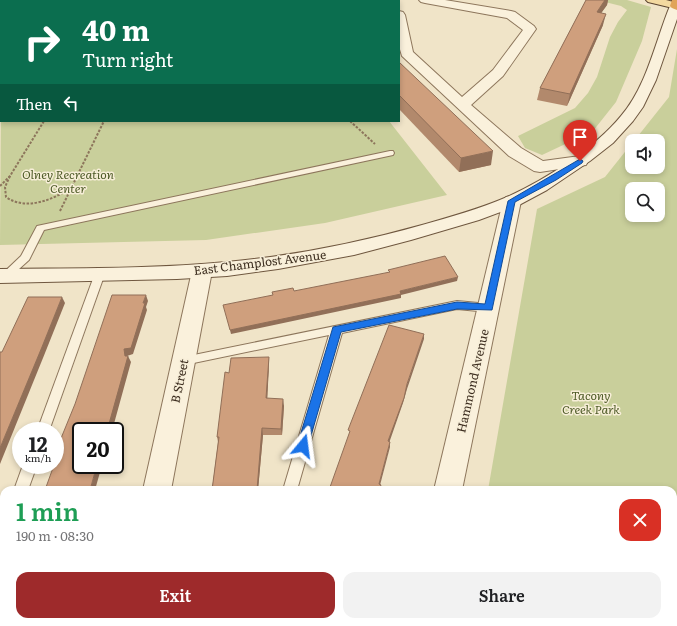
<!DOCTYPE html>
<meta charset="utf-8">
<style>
:root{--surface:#fff;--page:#f2f2f2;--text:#202124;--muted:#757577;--accent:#9e2a2b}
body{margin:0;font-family:Literata,serif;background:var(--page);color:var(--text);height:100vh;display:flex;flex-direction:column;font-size:15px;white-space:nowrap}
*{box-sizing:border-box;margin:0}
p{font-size:13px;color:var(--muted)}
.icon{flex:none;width:22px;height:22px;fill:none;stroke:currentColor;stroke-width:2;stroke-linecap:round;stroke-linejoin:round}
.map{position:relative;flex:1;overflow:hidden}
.sheet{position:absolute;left:0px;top:486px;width:677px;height:140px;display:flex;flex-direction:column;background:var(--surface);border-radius:12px 12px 0 0;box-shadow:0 2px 6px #0003}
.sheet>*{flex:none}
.hud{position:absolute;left:0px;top:0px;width:400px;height:122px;box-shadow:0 2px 6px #0003;background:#0b6e4f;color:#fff;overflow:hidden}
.fabs{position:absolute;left:625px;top:134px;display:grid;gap:8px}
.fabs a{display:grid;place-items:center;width:40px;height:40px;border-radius:8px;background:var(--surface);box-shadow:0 2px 6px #0003;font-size:20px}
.speed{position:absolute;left:12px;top:422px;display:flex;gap:8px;font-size:20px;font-weight:700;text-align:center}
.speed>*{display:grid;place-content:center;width:52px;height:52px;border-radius:50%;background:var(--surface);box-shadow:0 2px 6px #0003;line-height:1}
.speed small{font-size:10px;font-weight:400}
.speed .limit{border:2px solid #111;border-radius:6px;background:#fff;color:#111}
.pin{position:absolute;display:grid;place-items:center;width:34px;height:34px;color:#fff;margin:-41px -17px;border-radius:50% 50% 50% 0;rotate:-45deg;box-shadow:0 0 4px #0007}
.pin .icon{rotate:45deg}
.me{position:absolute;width:44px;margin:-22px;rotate:16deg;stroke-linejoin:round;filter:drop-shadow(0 0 3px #0008)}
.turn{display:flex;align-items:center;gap:14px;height:84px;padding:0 16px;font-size:18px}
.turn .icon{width:52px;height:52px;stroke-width:2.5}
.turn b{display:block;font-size:28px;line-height:34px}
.then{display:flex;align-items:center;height:38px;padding:0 16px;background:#0003;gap:8px;font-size:15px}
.round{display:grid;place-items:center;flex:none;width:42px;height:42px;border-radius:12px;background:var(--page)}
.summary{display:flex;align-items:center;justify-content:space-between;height:68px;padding:0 16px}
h1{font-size:24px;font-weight:600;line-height:30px;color:#1e9e55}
.action{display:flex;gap:8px;margin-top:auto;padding:8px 16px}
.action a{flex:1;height:46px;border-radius:12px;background:var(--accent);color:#fff;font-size:16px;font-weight:600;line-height:46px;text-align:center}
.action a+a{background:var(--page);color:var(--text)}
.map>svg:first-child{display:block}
.green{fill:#c9cf9b;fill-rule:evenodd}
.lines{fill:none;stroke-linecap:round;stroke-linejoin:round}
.lane-casing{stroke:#8d765c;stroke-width:2}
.street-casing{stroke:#8d765c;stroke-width:2}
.secondary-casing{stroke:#6f573f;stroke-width:2}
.primary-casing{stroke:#5b4430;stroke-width:2}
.highway-casing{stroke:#5b4430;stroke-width:2}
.path{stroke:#8d765c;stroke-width:2;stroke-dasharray:2.5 1.5;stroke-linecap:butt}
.lane{fill:#faf1dc;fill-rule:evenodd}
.street{fill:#faf1dc;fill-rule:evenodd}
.secondary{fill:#faf1dc;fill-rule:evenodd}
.primary{fill:#f3d9a0;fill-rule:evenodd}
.highway{fill:#e0a458;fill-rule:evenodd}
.wall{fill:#b2896c}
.shaded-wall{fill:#916f58}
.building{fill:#cf9f7d;stroke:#916f58}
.route{fill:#1a73e8;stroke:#114b97}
.labels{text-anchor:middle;stroke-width:3;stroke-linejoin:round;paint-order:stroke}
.park-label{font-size:12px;font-style:italic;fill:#4d5a26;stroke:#f7eed8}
.street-label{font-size:12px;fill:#3d2e20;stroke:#f7eed8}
</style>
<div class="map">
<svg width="677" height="626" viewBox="0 0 677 626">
<rect width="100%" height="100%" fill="#f0e4c8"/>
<g class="green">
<path d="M71,0H330L70,1Z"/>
<path d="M597,0H627L651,7L642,41L616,102L593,131L542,155L525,148L518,136L575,108L588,93L597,77L610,37L618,22L627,10L621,6Z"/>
<path d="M677,49V626H464L465,622H673V490H488L537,209L605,177L632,143V167H658V141H634L669,97ZM632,189H658V215H632Z"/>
<path d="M1,101V121H389L447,195L325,223L206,240L0,245Z"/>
</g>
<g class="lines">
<g class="lane-casing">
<g id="lane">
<path d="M390,151H393L394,153L393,155L44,230L29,260L9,278L5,279L0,276L21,256L37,226Z"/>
<path d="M99,273L104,276L49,431H37L94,276Z"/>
<path d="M457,301L489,304L493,305L494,308L493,311L489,312L457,309L342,333L297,490H283L329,335L184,365L180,364L178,361L180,358L184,357Z"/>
<path d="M23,465H37L28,490H14Z"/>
<path d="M4,531V555L0,556V533Z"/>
<rect x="279" y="622" width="16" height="4"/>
</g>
</g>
<g class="street-casing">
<g id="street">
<path d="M419,0H445L511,11L515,12L534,26L536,29L503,76L471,105L521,148L543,161L580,156L586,157L588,161L586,165L540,172L534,171L509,156L402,56L399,46V11L403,12L405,15L413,52L462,97L493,70L523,30L507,18L425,3L421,2Z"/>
<rect x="0" y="54" width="1" height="8"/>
<path d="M512,196L518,197L521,201L462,490H434L503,201L506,197Z"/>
<path d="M202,264L209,266L212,271L171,490H143L192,271L195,266Z"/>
<path d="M113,622H145L144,626H112Z"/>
<path d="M403,622H435L434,626H402Z"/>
</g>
</g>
<g class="secondary-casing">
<path id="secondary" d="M677,3V19L656,80L643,107L633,121L613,143L590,161L547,190L519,205L479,220L411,240L354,255L278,269L227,276L177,279L0,283V269C75,268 151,269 226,262C293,256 358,243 422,225C450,217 480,209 507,197C545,180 595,148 621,116C647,86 655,42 670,6L672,4Z"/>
</g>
<g class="primary-casing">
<path id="primary" d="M646,0H666L677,3V9L648,2Z"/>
</g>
<g class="highway-casing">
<path id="highway" d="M672,0H677V10L672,8L670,6Z"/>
</g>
<g class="path">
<path d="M350,121L375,144"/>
<path d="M10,176L5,187L6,197C26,211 52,200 71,188"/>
<path d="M0,186L10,176L44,121"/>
<path d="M60,211L104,121"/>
</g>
<use href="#lane" class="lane"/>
<use href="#street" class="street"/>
<use href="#secondary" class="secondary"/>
<use href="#primary" class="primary"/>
<use href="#highway" class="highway"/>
</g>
<g class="wall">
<path d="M586,0H608L607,5L601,13L603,25L567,106L537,100L540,88Z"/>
<path d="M399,62L491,165L459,172L399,109Z"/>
<path d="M269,357V364L267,398L284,406L282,435H263L258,490H212L218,442L217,437L229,373Z"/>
<path d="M4,556V607H0V562Z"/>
</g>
<g class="shaded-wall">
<path d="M605,0H608L607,5L594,23L597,12Z"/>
<path d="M606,14L603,25L567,106L570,94Z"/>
<path d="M493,151L491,165L459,172L461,158Z"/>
<path d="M458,277L457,281L401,295V298L231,334L230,330L400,291Z"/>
<path d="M146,295L148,301L146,307L147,310L133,354L127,356H128L131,362L112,431H107L124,349L143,303Z"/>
<path d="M62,297L65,303L45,353L0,464V448Z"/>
<path d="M424,334V339L407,389L403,403L388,446V441Z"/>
<path d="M269,357V364L267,405L266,398Z"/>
<path d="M283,399L284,406L282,435L281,429Z"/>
<path d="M262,428L263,435L258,490H257Z"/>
<path d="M390,442V447L379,489V484Z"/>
<path d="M97,465H102L95,490H90Z"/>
<path d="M53,622H59L58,626H53Z"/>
<rect x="245" y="622" width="2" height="4"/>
</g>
<g class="building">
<path d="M346,0H371V1H347Z"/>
<path d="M586,0H605L597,12L606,14L570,94L540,88Z"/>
<path d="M399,62L493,151L461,158L399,95Z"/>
<path d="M445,256L458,277L400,291L401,294L230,330L223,305L273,295L272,292L293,288L294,291L390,272L388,270Z"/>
<path d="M112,295H146L143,303H145L131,348L124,349L125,356H128L107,431H81V465H97L90,490H45L54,465H55V462L56,458H55V453L75,404Z"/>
<path d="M28,297H62L42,347L0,448V352H2Z"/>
<path d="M389,325L424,334L407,384L404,398L388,441L390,442L379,484L381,485L379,490H329L350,431L348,430Z"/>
<path d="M269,357L266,398L283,399L281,429L262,428L257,490H212L219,437H217L225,372L229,373L231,358Z"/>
<path d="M2,556H4V602H0V562Z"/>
<path d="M4,614V622H53L52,626H55H0Z"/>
<path d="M193,622H245V626H192Z"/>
</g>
<path class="route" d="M580,159L583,161L582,163L556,180L515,202L492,310L457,309L341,332L308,446L307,449L303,451L299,449L297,446L333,327L457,302L485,304L508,201Z"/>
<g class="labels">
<g class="park-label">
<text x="68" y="179">Olney Recreation<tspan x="68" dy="14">Center</tspan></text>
<text x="591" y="400">Tacony<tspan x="591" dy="14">Creek Park</tspan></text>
</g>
<g class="street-label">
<text transform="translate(260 263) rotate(-7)" y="4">East Champlost Avenue</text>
<text transform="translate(180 381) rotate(-78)" y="4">B Street</text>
<text transform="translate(473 381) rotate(-77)" y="4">Hammond Avenue</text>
</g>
</g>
</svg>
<div class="fabs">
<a><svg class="icon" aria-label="sound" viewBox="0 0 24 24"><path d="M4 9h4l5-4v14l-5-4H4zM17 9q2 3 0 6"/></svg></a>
<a><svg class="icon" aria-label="search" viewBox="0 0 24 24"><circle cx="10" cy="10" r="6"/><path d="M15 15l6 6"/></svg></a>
</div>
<div class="speed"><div>12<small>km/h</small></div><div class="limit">20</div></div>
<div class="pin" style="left:580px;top:161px;background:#d93025"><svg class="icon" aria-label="arrive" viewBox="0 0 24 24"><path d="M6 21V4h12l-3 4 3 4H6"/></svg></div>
<svg class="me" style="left:303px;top:446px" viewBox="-20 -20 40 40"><path d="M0-17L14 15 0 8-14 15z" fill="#1a73e8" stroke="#fff" stroke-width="4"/></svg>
<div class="hud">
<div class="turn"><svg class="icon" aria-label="right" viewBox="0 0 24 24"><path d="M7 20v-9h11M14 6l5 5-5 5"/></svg><div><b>40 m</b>Turn right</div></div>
<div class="then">Then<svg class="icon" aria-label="left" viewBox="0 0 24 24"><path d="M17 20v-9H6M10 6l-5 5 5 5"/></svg></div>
</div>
<section class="sheet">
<div class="summary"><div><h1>1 min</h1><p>190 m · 08:30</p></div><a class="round" style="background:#d93025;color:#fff"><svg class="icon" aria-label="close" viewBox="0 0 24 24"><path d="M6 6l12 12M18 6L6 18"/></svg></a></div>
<div class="action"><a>Exit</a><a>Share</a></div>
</section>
</div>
